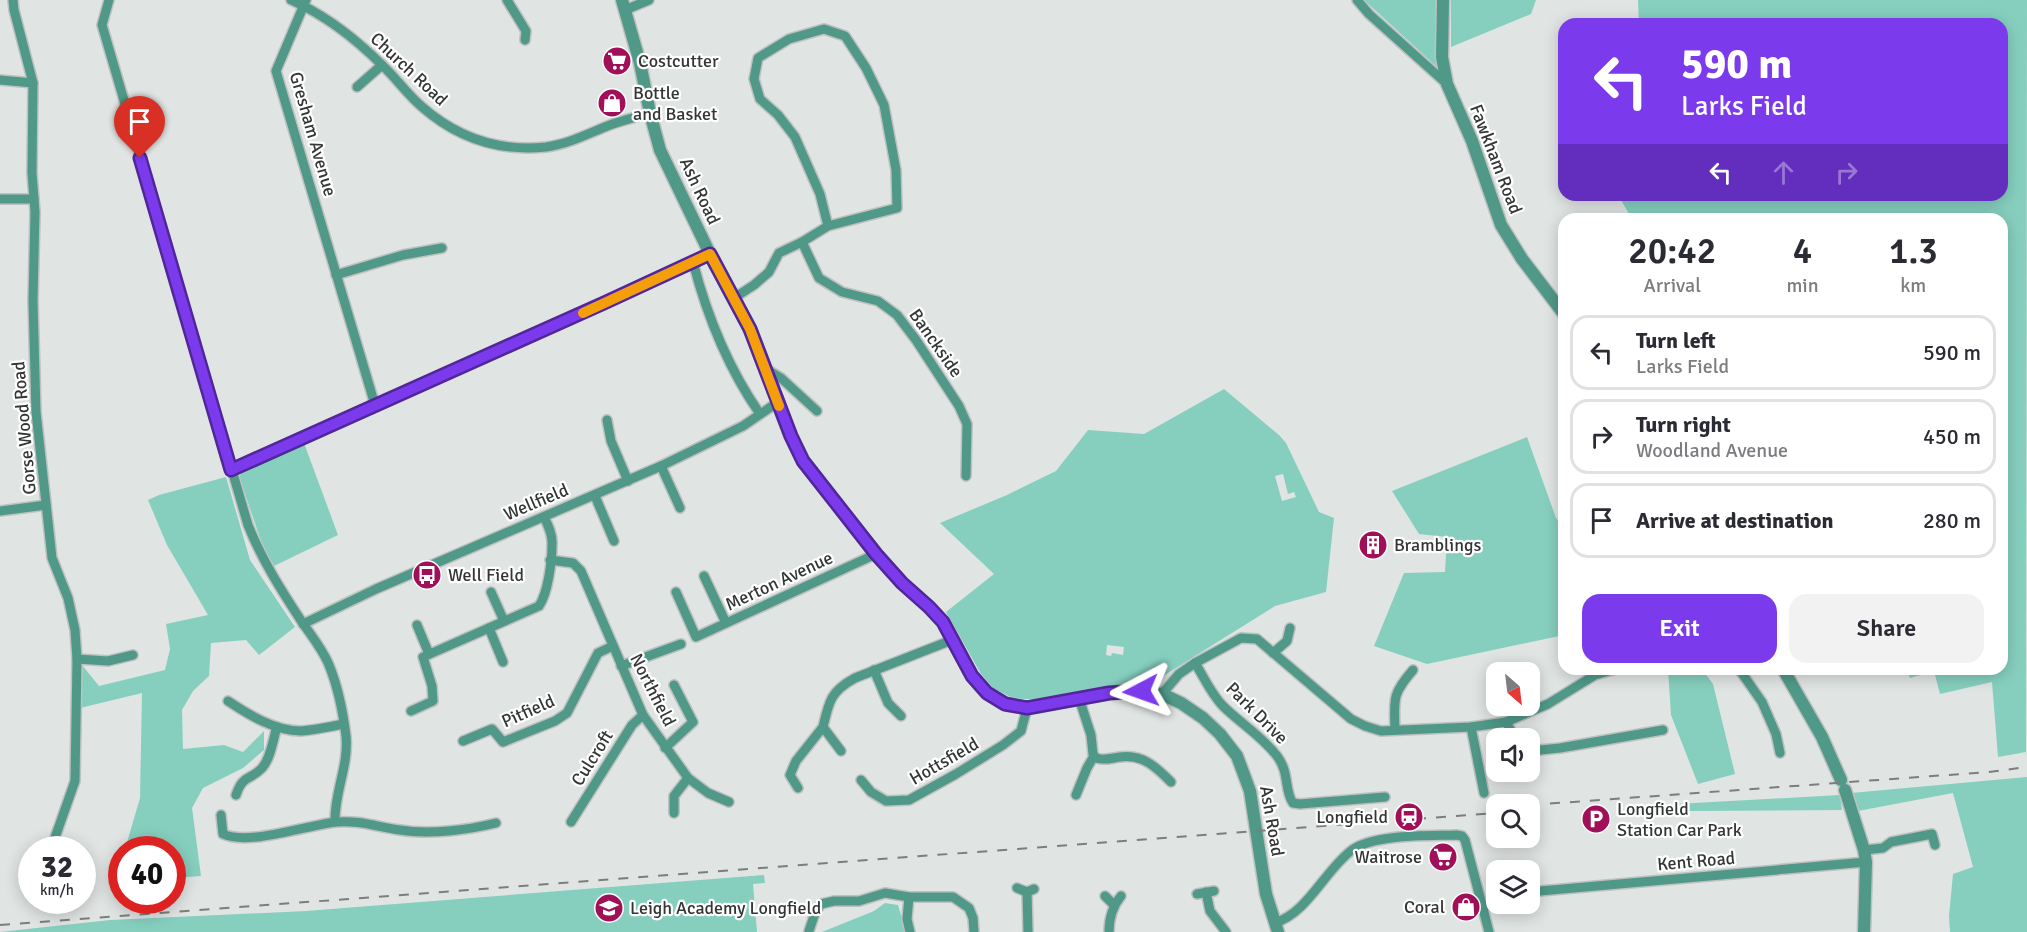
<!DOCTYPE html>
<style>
:root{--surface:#fff;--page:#f2f2f3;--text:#2b2b33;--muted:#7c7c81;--line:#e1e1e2;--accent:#7c3aed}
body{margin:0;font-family:Signika,sans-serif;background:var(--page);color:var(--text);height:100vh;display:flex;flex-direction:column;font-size:22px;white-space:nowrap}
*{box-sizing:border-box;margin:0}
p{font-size:20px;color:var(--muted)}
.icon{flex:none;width:33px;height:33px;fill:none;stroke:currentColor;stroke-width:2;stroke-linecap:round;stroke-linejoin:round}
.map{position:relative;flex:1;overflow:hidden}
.drawer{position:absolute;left:1558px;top:213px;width:450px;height:462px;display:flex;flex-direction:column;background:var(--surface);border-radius:18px;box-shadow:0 3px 15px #0003}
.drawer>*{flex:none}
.top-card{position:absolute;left:1558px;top:18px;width:450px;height:183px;border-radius:18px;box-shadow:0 3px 15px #0003;background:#7c3aed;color:#fff;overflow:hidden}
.needle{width:39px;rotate:152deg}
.fabs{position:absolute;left:1486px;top:662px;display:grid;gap:12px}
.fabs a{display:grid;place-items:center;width:54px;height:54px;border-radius:12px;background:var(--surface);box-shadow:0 3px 15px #0003;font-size:30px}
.speed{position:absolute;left:18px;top:836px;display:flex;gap:12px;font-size:30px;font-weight:700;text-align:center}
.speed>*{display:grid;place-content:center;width:78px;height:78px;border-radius:50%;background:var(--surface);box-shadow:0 3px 15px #0003;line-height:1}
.speed small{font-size:15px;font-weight:400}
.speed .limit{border:9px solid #d22;background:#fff;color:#111}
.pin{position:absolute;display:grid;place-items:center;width:51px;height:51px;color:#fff;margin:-62px -26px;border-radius:50% 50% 50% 0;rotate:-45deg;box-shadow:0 0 6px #0007}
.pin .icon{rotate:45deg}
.me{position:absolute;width:66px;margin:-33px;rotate:266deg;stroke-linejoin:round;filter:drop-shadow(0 0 4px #0008)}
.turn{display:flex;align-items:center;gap:21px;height:126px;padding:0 24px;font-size:27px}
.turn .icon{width:78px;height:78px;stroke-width:2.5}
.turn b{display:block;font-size:42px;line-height:51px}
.lanes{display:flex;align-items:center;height:57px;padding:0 24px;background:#0003;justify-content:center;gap:30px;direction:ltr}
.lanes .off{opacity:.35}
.eta{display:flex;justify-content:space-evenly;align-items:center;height:102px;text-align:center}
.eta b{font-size:36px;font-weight:600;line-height:42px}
.button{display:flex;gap:12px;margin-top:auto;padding:12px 24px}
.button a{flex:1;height:69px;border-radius:18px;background:var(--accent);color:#fff;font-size:24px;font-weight:600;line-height:69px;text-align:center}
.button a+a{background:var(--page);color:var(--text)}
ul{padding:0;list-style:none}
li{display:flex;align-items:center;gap:18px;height:75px;margin:0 12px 9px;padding:0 12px;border:3px solid var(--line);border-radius:18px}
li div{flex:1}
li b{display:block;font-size:22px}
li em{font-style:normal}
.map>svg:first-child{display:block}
.green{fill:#86cfbf;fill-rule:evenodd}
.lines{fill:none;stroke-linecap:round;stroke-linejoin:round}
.minor-casing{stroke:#bec1c0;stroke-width:12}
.tertiary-casing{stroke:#bec1c0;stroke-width:15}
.minor{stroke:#509989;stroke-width:9}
.tertiary{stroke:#509989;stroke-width:12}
.rail{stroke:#7c7e7e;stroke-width:2;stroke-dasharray:10 10;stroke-linecap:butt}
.route-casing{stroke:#51269a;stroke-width:15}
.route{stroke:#7c3aed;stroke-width:10}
.slow{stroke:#f59e0b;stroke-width:10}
.labels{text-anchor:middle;stroke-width:4.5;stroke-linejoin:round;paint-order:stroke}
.poi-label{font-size:18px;fill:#343636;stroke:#fff;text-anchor:start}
.street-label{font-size:18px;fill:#343636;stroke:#fff}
</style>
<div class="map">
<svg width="2027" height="932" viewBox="0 0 2027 932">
<rect width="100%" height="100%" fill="#e0e4e3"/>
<g class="green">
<path d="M1364,0H1438L1436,66Z"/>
<path d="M1451,0H1536L1531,14L1451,47Z"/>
<path d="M1638,0H2027L2026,752L1998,757L1992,682L1940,694L1934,671L1910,678L1906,669H2002V219H1632L1618,195H2002V24H1639Z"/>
<path d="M1224,389L1279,435L1286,443L1319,512L1334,518L1326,592L1275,606L1155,681L1036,699H1015L994,689L981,674L946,612L994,574L940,523L1007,495L1056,471L1088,430L1144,434ZM1283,474L1288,494L1294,492L1296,497L1282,501L1275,476ZM1107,645L1124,647L1123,655L1112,653L1111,656L1106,655Z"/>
<path d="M1527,437L1556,518L1564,528V635L1427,664L1374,646L1404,573L1445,572L1447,537L1419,534L1392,491Z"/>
<path d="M304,443L338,535L274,566L262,544L239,476L243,471Z"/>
<path d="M226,477L250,560L295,627L259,655L246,640L211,643L209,676L193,691L182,710L183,749L224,745L243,752L264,731V750L243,768L203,788L192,808L201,876L173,878L172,849H125L140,798L142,693L80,708L82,665L99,686L165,670L170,649L166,624L208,615L167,545L148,500L159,495Z"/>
<path d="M1668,669H1702L1713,684L1735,774L1698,784L1671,715Z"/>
<path d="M2027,777V932H1950L1949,916L1953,874L1973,867L1953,793L1858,811L1851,793Z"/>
<path d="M1840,795L1842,810L1688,811L1676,815V804Z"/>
<path d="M764,875L765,883L753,884L757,932H0L110,920L306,911Z"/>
<path d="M885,903L898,905L906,932H822L874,911Z"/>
</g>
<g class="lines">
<g class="minor-casing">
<g id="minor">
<path d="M13,0L14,10L33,83L32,173L35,212L33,301L36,412L52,558L68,598L75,630L77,659L75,781L51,849"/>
<path d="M109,0L102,25L248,525C262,560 281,590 302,622C311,635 323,650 329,665C338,687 343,712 346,736C349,766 334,793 335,822"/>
<path d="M291,0C325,15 357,40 383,66C396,78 407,94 421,106C456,137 498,152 546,147C569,144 589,133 610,125C623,120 637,117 650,113"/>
<path d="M306,0L276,71L375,405"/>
<path d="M507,0L526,31L525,40"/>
<path d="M1357,0L1369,14L1447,84"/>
<path d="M625,10L649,0"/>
<path d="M0,80L33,83"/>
<path d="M357,87L382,65"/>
<path d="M0,199H34"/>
<path d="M802,242L819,278L842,292L878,301L897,315L916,340L959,406L967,424L966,476"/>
<path d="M693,262C707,316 728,368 760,414"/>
<path d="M336,275L403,255L442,248"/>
<path d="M734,298L754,285L769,272L779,253L802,242L828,226L897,208L896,170L884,105L866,68L845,36L824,29L789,39L758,58L754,79L760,99L778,115L795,137L820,194L828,226"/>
<path d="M766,369L781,378L817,411"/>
<path d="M607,420L611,441L628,481"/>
<path d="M661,466L680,508"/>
<path d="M231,470L604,303L710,254"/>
<path d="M595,496L614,541"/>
<path d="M0,511L46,505"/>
<path d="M550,560L573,563L581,571L643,715L688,778L708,793L729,802"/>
<path d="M704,576L726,623"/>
<path d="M491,592L504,621"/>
<path d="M676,592L696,637L876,554"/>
<path d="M303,624L376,589L661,466L743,426L778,402"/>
<path d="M417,625L429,654"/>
<path d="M489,628L503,662"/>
<path d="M1273,653L1287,641L1290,628"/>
<path d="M77,659L108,661L133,655"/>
<path d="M1195,663C1204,677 1211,694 1223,706C1240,723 1262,736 1277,756C1290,773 1284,791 1293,803L1300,804L1385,797"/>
<path d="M621,666L681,644"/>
<path d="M1739,669L1762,702L1776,734L1780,753"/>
<path d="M874,670L888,703L901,716"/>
<path d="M1162,694L1179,674L1195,663L1241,638L1257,639L1351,719L1365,726L1381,731L1471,727L1506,722L1548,704L1595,675L1616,669"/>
<path d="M1079,698L1091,735L1093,754L1096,758C1104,761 1112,758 1120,757C1143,754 1156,767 1171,782"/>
<path d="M228,701C249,715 275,731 301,731C315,730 329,727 343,724"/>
<path d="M411,711L433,701L432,686L423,657L539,606C548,593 552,561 552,545C553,535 548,525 544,517"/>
<path d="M1506,722L1515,738"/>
<path d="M1471,727L1484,793"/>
<path d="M1395,730C1394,699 1392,694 1413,670"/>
<path d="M463,741L492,729L503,742L555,721L567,713L598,653L613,646"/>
<path d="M665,748L693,722L674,685"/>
<path d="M1530,748L1540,750L1560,748L1663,730"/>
<path d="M841,751L823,727C829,701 831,691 855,678L952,640"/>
<path d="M861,780L871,792L886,801L909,800L956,774L1003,745L1021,731L1027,708"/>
<path d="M798,788L790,775L796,761L823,727"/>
<path d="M236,795C243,774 250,781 262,768C271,758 273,739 277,727"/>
<path d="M1076,795L1087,768L1094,756"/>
<path d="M674,813V796L688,778"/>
<path d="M221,815L223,834C249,846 308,825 336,822C359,820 378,827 400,830C429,835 468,830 496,823"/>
<path d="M571,822L632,725L643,715"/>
<path d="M1864,850L1883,848L1891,842L1932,834L1935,845"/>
<path d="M1017,888L1027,892L1034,889"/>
<path d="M1027,892L1028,932"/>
<path d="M1206,892L1210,911L1226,932"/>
<path d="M1197,894L1214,891"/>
<path d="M1530,894L1540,891L1866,862"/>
<path d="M1105,896L1114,905"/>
<path d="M909,897L907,919L910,932"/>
<path d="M40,903V900"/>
<path d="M1483,907L1497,903"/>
<path d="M1274,923C1307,914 1325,870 1352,850C1375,834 1428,836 1456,835L1462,836L1465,840L1489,932"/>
<path d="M809,931L815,913L821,904L834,901H859L885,893L909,897H953L969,908L973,918L974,932"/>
<path d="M1109,932C1109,918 1112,907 1121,896"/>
</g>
</g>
<g class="tertiary-casing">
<g id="tertiary">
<path d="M622,0L640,63L650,113L660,150L710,254L750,329L791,437L803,461L876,554L902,583L929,607L943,622L972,676L987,693L1004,703L1027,708L1109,693L1141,691L1162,694L1181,703L1203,718L1220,734L1237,756L1250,791L1266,894L1278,932"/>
<path d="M1443,0L1442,57L1447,84L1472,141L1501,225L1522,259L1564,314"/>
<path d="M1783,669L1822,737L1841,780"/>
<path d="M1845,790L1864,850L1866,862L1864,932"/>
</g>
</g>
<use href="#minor" class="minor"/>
<use href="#tertiary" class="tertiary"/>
<g class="rail">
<path d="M1530,805L1989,772L2027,767"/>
<path d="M0,925L1497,813"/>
</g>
</g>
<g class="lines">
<g class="route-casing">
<path id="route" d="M140,158L231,470L604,303L710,254L750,329L791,436L803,461L876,554L902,583L929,607L943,622L972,676L987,693L1005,704L1027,708L1109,693L1141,691"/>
</g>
<use href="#route" class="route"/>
<path class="slow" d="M583,313L710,254L750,329L779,406"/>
</g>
<defs>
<g id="supermarket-disc" transform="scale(1.5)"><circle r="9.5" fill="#a01058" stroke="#fff"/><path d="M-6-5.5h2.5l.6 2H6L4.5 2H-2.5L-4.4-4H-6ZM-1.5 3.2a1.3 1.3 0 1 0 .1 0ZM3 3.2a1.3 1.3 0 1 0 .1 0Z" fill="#fff"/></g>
<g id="shop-disc" transform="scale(1.5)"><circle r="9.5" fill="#a01058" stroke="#fff"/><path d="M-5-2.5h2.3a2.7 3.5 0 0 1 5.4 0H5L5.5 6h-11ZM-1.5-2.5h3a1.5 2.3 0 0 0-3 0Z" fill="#fff"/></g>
<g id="building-disc" transform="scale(1.5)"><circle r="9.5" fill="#a01058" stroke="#fff"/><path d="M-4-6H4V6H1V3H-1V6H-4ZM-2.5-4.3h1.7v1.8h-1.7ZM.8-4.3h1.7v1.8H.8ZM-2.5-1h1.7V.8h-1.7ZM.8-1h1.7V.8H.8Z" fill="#fff"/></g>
<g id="bus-disc" transform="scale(1.5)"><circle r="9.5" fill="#a01058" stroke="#fff"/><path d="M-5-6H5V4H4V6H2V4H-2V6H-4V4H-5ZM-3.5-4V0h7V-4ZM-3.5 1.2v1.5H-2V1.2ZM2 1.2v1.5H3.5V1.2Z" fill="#fff"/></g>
<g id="station-disc" transform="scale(1.5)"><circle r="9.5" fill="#a01058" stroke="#fff"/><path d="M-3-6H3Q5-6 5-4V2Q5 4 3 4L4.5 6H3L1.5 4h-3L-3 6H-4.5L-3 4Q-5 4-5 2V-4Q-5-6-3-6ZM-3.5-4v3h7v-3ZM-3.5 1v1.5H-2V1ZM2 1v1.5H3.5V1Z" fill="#fff"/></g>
<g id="parking-disc" transform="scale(1.5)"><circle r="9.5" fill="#a01058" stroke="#fff"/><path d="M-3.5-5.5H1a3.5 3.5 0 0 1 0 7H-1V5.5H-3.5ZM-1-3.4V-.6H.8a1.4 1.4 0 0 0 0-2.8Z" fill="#fff"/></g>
<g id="school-disc" transform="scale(1.5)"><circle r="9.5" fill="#a01058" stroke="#fff"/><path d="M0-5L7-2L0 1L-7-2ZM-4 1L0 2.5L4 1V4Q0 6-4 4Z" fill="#fff"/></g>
</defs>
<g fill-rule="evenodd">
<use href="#supermarket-disc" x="617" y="61"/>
<use href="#shop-disc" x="612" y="103"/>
<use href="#building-disc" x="1373" y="545"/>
<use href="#bus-disc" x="427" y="575"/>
<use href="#station-disc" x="1409" y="817"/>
<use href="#parking-disc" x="1596" y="819"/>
<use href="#supermarket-disc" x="1443" y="857"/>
<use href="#shop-disc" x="1466" y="907"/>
<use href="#school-disc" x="609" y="908"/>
</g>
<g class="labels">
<g class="poi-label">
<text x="638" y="67">Costcutter</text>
<text x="633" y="99">Bottle<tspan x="633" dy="21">and Basket</tspan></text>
<text x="1394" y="551">Bramblings</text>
<text x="448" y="581">Well Field</text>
<text x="1617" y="815">Longfield<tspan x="1617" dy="21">Station Car Park</tspan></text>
<text x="1388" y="823" text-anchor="end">Longfield</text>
<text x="1422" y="863" text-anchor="end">Waitrose</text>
<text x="1445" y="913" text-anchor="end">Coral</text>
<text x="630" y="914">Leigh Academy Longfield</text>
</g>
<g class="street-label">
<text transform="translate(409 69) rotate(43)" y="6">Church Road</text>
<text transform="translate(313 134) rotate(74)" y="6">Gresham Avenue</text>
<text transform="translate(1496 159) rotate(69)" y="6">Fawkham Road</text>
<text transform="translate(700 191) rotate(65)" y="6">Ash Road</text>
<text transform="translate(936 343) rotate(55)" y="6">Banckside</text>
<text transform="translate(24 428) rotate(-95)" y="6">Gorse Wood Road</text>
<text transform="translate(536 502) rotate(-23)" y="6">Wellfield</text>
<text transform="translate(779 581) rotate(-25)" y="6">Merton Avenue</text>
<text transform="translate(653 690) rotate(63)" y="6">Northfield</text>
<text transform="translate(528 711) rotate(-24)" y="6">Pitfield</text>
<text transform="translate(1257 713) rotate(45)" y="6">Park Drive</text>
<text transform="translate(592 758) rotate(-58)" y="6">Culcroft</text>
<text transform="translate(944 761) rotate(-30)" y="6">Hottsfield</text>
<text transform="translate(1272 821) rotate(80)" y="6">Ash Road</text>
<text transform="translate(1696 861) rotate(-5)" y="6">Kent Road</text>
</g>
</g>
</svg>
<div class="fabs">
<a><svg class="needle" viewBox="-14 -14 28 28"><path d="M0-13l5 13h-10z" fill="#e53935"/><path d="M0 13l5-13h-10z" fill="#7c7c81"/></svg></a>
<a><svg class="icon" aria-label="sound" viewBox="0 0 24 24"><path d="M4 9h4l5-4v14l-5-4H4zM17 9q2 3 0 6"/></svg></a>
<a><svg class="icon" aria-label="search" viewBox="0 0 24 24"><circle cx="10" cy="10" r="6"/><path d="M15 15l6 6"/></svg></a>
<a><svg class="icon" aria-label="layers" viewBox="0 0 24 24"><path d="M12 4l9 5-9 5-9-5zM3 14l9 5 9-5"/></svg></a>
</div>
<div class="speed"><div>32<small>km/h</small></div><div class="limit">40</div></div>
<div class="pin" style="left:140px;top:158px;background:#d93025"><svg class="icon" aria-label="arrive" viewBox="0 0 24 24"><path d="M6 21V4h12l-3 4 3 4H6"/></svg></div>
<svg class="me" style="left:1141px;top:691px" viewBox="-20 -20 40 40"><path d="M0-17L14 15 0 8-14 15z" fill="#7c3aed" stroke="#fff" stroke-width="4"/></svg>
<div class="top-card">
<div class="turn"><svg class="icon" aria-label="left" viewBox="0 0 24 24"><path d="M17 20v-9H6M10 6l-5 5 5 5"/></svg><div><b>590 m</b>Larks Field</div></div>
<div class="lanes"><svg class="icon" aria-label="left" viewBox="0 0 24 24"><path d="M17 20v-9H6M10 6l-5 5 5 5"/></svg><svg class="icon off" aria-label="ahead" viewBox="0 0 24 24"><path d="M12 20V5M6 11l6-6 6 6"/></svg><svg class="icon off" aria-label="right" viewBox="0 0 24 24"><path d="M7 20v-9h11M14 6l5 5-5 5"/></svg></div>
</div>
<section class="drawer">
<div class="eta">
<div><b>20:42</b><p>Arrival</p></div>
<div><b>4</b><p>min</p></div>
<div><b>1.3</b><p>km</p></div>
</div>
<ul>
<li><svg class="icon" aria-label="left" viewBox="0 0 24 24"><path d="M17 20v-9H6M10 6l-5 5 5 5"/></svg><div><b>Turn left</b><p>Larks Field</p></div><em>590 m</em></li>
<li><svg class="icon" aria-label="right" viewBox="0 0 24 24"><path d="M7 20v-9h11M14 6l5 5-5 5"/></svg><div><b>Turn right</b><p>Woodland Avenue</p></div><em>450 m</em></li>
<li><svg class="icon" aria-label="arrive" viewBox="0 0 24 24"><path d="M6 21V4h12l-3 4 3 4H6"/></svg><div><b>Arrive at destination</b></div><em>280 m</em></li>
</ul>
<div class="button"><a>Exit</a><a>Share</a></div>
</section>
</div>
